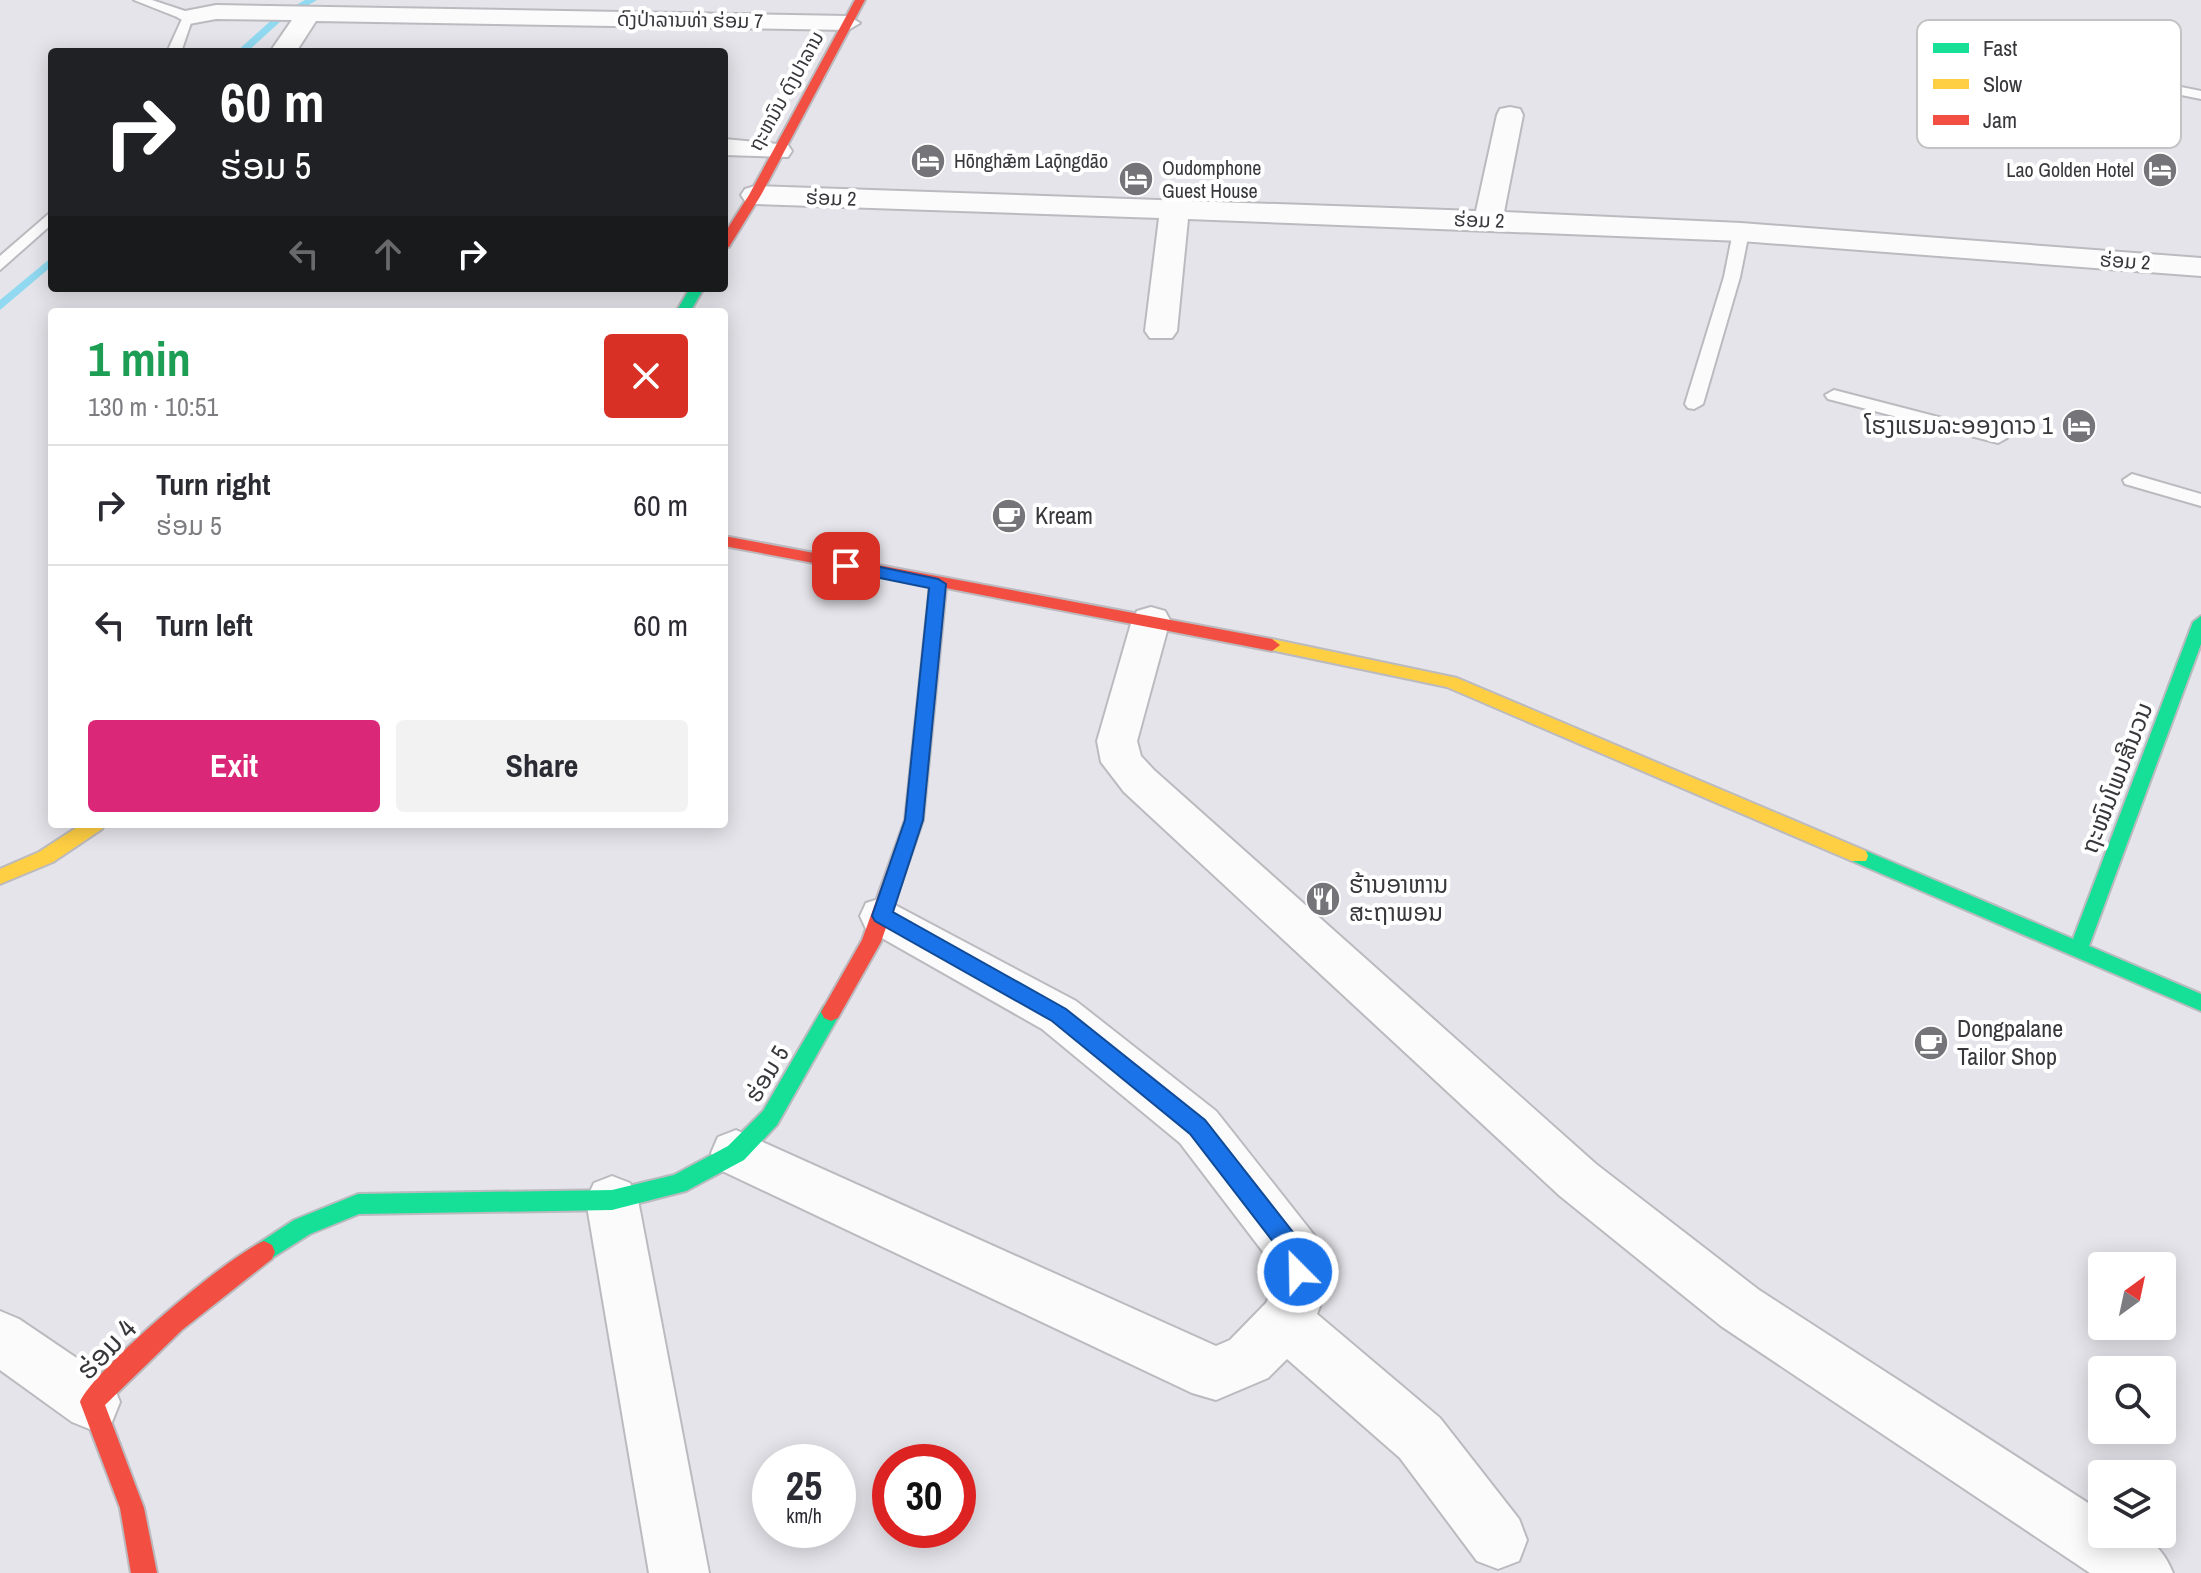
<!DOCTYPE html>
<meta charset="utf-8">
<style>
:root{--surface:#fff;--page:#f2f2f3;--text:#2b2b33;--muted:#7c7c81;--line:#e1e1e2;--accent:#db2777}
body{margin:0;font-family:"Archivo Narrow","Noto Sans Lao",sans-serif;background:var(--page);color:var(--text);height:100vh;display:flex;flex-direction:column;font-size:30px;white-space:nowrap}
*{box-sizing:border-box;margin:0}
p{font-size:26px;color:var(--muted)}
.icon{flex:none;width:44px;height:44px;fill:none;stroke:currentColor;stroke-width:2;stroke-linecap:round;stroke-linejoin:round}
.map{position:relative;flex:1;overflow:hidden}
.panel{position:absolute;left:48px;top:308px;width:680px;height:520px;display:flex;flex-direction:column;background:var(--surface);border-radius:8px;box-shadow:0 4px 20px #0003}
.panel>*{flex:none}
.banner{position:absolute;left:48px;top:48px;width:680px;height:244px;border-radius:8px;box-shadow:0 4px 20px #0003;background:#202124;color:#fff;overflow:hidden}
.needle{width:52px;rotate:33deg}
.controls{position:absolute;left:2088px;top:1252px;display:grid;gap:16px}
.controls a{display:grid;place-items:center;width:88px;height:88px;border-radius:8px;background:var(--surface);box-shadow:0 4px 20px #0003;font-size:40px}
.speed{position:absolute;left:752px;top:1444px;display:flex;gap:16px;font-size:40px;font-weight:700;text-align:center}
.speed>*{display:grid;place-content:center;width:104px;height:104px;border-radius:50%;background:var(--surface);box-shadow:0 4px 20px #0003;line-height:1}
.speed small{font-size:20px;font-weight:400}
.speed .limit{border:12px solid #d22;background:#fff;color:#111}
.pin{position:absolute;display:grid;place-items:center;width:68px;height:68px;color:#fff;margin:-34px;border-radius:16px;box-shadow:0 4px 12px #0006}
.me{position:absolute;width:88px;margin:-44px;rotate:337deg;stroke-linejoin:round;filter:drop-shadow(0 0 6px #0008)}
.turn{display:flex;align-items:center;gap:28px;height:168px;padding:0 40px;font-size:36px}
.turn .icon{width:104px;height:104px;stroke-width:2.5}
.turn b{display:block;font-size:56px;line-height:68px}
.lanes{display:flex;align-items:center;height:76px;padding:0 40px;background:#0003;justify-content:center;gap:40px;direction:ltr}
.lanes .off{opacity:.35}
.round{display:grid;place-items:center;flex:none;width:84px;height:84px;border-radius:8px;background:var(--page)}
.headline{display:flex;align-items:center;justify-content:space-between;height:136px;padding:0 40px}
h1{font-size:48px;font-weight:800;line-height:60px;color:#1e9e55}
.button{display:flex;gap:16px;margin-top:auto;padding:16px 40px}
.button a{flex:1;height:92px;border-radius:8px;background:var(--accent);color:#fff;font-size:32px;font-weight:800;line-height:92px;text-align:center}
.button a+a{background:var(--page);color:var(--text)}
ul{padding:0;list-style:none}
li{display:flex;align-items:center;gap:24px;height:120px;padding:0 40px;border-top:2px solid var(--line)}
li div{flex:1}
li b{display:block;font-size:30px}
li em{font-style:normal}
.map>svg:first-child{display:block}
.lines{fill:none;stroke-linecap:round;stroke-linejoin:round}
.stream{fill:#90d9f0;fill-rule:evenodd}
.lane-casing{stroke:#bbbabf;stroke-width:4}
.street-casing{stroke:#bbbabf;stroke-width:4}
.fast-casing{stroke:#bbbabf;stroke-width:4}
.slow-casing{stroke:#bbbabf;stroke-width:4}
.jam-casing{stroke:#bbbabf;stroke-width:4}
.lane{fill:#fbfbfc;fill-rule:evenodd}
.street{fill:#fbfbfc;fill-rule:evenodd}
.fast{fill:#16e098;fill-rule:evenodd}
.slow{fill:#ffcf43;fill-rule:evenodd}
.jam{fill:#f24e42;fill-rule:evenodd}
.route{fill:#1a73e8;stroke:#114b97;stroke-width:2}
.labels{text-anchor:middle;stroke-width:8;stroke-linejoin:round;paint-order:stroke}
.far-street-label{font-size:20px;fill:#38383c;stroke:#fff}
.far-poi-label{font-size:20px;fill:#38383c;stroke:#fff;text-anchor:start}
.poi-label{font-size:24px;fill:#38383c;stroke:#fff;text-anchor:start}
.street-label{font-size:24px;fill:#38383c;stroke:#fff}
.near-street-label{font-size:28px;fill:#38383c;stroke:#fff}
.key{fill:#fff;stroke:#c3c3c4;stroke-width:2}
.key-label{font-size:22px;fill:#38383c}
</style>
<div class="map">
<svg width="2201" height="1573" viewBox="0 0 2201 1573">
<rect width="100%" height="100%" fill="#e5e4ea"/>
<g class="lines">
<g class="stream">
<path d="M305,0H317L281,21L247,52H236L275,17Z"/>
<path d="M52,257V266L0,310V300Z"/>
</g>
<g class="lane-casing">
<g id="lane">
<path d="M134,0H152L194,14L181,52H167L182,19Z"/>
<path d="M2112,73L2201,91V99L2107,80V74Z"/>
<path d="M52,211V224L0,270V256Z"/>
<path d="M1741,227L1749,232L1740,277L1703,404L1694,409L1688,408L1685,404L1724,277L1733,232Z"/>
<path d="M1834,390L2004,434L2007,438L1998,443L1828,399L1825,395Z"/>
<path d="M2132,474L2201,494V506L2125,484L2123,480Z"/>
</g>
</g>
<g class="street-casing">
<g id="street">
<path d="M216,5L848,16L860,23L848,30L316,21L296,52H270L292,20L216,19L189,24L177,17L180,12Z"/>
<path d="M1510,107L1520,109L1523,115L1504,212L1741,223L2201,258V276L1741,241L1188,219L1177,331L1172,338H1150L1145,331L1159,218L755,204L745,201L741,195L745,189L755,186L1476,211L1497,115L1500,109Z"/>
<path d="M724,139L788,145L792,151L788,157L724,155Z"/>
<path d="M1151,607L1165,611L1170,620L1137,741L1141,756L1154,770L1596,1164L1759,1290L2102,1512V1534C2139,1534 2158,1536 2173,1573H2090L1721,1326L1560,1196L1124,792L1101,762L1097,741L1132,620L1137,611Z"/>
<path d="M882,898L1076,1001L1216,1111L1314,1235C1326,1262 1329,1287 1317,1314L1440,1418L1519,1519L1527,1540L1519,1561L1498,1569L1477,1561L1400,1458L1287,1359L1268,1378L1216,1400L1192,1393L718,1169L711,1153L718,1137L736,1130L1216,1346L1230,1340L1266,1303L1273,1289L1270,1261L1180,1143L1042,1029L866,929L860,916L866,903Z"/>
<path d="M612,1176L630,1183L638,1200L709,1573H649L586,1200L594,1183Z"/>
<path d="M0,1311L19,1319L112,1382L120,1402L112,1422L92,1430L72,1422L0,1370Z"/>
</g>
</g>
<g class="fast-casing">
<g id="fast">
<path d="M690,288H704L690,312H676Z"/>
<path d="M2201,616V644L2089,946L2201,994V1011L1852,861L1850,856L1852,851H1866L2073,939L2193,622Z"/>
<path d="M831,1003L838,1006L841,1012L777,1125L744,1160L686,1191L612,1210L359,1214L310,1234L264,1263L256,1259L253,1252L256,1245L294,1220L358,1194L612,1190L674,1175L728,1146L763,1111L824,1006Z"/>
</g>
</g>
<g class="slow-casing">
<g id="slow">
<path d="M1272,639L1457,678L1866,851L1868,856L1866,861H1852L1447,687L1266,649L1264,645L1266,641Z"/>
<path d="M82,824H105L102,829L53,862L0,884V869L39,852Z"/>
</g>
</g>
<g class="jam-casing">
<g id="jam">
<path d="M855,0H865L761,195L729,247L724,248V234L749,195Z"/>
<path d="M724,536L1272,639L1280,645L1272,651L946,588L923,820L881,942L838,1018L831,1021L824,1018L821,1012L862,940L905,820L930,585L724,546Z"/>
<path d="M264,1241L272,1245L275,1252L272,1259L182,1330L105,1405L144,1508L157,1573H131L120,1508L80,1402C94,1369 229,1255 264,1241Z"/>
</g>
</g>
<use href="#lane" class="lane"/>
<use href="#street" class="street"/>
<use href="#fast" class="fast"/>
<use href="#slow" class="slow"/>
<use href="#jam" class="jam"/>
</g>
<path class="route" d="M846,560L938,579L946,584L923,820L893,912L1066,1009L1205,1120L1303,1245L1309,1272L1306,1279L1298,1283L1289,1279L1284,1256L1190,1134L1052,1021L875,921L872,916L905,820L929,588L841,570L838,566Z"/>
<defs>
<g id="hotel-disc" transform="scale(1.8)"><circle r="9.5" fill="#757479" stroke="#fff"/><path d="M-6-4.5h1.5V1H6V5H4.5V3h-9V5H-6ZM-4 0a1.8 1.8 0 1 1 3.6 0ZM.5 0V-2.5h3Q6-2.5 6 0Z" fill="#fff"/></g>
<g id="cafe-disc" transform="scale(1.8)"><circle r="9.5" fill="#757479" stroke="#fff"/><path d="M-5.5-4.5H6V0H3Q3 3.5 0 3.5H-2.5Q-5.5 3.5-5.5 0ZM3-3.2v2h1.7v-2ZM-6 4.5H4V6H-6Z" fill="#fff"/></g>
<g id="restaurant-disc" transform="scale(1.8)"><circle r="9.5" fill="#757479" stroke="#fff"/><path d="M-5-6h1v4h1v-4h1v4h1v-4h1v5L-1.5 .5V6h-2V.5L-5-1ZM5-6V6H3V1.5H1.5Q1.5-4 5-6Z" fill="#fff"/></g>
</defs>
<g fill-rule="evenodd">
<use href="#hotel-disc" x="928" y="161"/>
<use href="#hotel-disc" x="2160" y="170"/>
<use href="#hotel-disc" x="1136" y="179"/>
<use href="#hotel-disc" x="2079" y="426"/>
<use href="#cafe-disc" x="1009" y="516"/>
<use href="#restaurant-disc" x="1323" y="899"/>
<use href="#cafe-disc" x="1931" y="1043"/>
</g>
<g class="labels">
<g class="far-street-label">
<text transform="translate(690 20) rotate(1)" y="7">ດົງປ່າລານທ່າ ຮ່ອມ 7</text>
<text transform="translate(786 91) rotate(-61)" y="7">ຖະຫນົນ ດົງປາລານ</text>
<text transform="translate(831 198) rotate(2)" y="7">ຮ່ອມ 2</text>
<text transform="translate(1479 220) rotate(2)" y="7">ຮ່ອມ 2</text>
<text transform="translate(2125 261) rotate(4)" y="7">ຮ່ອມ 2</text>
</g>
<g class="far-poi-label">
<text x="954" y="168">Hōnghǣm Laǭngdāo</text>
<text x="1162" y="175">Oudomphone<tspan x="1162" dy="23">Guest House</tspan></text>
<text x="2134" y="177" text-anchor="end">Lao Golden Hotel</text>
</g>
<g class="poi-label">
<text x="2053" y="434" text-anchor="end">ໂຮງແຮມລະອອງດາວ 1</text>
<text x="1035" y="524">Kream</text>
<text x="1349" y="893">ຮ້ານອາຫານ<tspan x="1349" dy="28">ສະຖາພອນ</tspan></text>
<text x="1957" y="1037">Dongpalane<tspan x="1957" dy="28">Tailor Shop</tspan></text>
</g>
<g class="street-label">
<text transform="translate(2117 778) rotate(-69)" y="8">ຖະໜົນໂພນສີນວນ</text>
<text transform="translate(767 1074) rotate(-59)" y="8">ຮ່ອມ 5</text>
</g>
<g class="near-street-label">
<text transform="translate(106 1349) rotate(-46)" y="10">ຮ່ອມ 4</text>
</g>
</g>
<rect x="1917" y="20" width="264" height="128" rx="12" class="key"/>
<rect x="1933" y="43" width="36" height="10" fill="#16e098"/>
<rect x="1933" y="79" width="36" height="10" fill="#ffcf43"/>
<rect x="1933" y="115" width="36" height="10" fill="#f24e42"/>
<g class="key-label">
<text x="1983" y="56">Fast</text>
<text x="1983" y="92">Slow</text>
<text x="1983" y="128">Jam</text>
</g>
</svg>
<div class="controls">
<a><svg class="needle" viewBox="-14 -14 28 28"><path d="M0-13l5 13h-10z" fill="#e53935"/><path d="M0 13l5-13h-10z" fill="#7c7c81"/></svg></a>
<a><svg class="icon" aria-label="search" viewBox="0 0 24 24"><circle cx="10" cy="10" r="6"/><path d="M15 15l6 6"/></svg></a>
<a><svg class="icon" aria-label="layers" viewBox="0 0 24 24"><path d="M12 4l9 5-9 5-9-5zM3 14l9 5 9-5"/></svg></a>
</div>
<div class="speed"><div>25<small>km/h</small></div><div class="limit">30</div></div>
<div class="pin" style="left:846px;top:566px;background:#d93025"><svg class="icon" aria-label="arrive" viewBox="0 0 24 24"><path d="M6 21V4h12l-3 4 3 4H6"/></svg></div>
<svg class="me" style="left:1298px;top:1272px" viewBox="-20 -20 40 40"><circle r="17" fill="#1a73e8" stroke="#fff" stroke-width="3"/><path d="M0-11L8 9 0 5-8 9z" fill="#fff"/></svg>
<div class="banner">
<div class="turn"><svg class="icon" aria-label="right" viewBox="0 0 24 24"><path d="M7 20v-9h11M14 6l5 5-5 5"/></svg><div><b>60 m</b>ຮ່ອມ 5</div></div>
<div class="lanes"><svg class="icon off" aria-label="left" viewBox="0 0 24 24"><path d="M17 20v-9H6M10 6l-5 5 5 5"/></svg><svg class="icon off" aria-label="ahead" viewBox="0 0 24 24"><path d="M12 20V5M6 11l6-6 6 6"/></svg><svg class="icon" aria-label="right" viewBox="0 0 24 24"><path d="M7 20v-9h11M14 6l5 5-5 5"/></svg></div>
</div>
<section class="panel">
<div class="headline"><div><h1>1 min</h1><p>130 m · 10:51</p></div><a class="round" style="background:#d93025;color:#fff"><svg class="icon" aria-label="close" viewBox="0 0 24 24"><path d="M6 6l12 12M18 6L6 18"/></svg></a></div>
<ul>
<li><svg class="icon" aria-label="right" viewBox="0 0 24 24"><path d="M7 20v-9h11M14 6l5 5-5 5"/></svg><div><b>Turn right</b><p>ຮ່ອມ 5</p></div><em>60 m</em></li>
<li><svg class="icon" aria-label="left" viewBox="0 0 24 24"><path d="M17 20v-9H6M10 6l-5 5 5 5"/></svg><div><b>Turn left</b></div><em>60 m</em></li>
</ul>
<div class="button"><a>Exit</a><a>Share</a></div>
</section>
</div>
